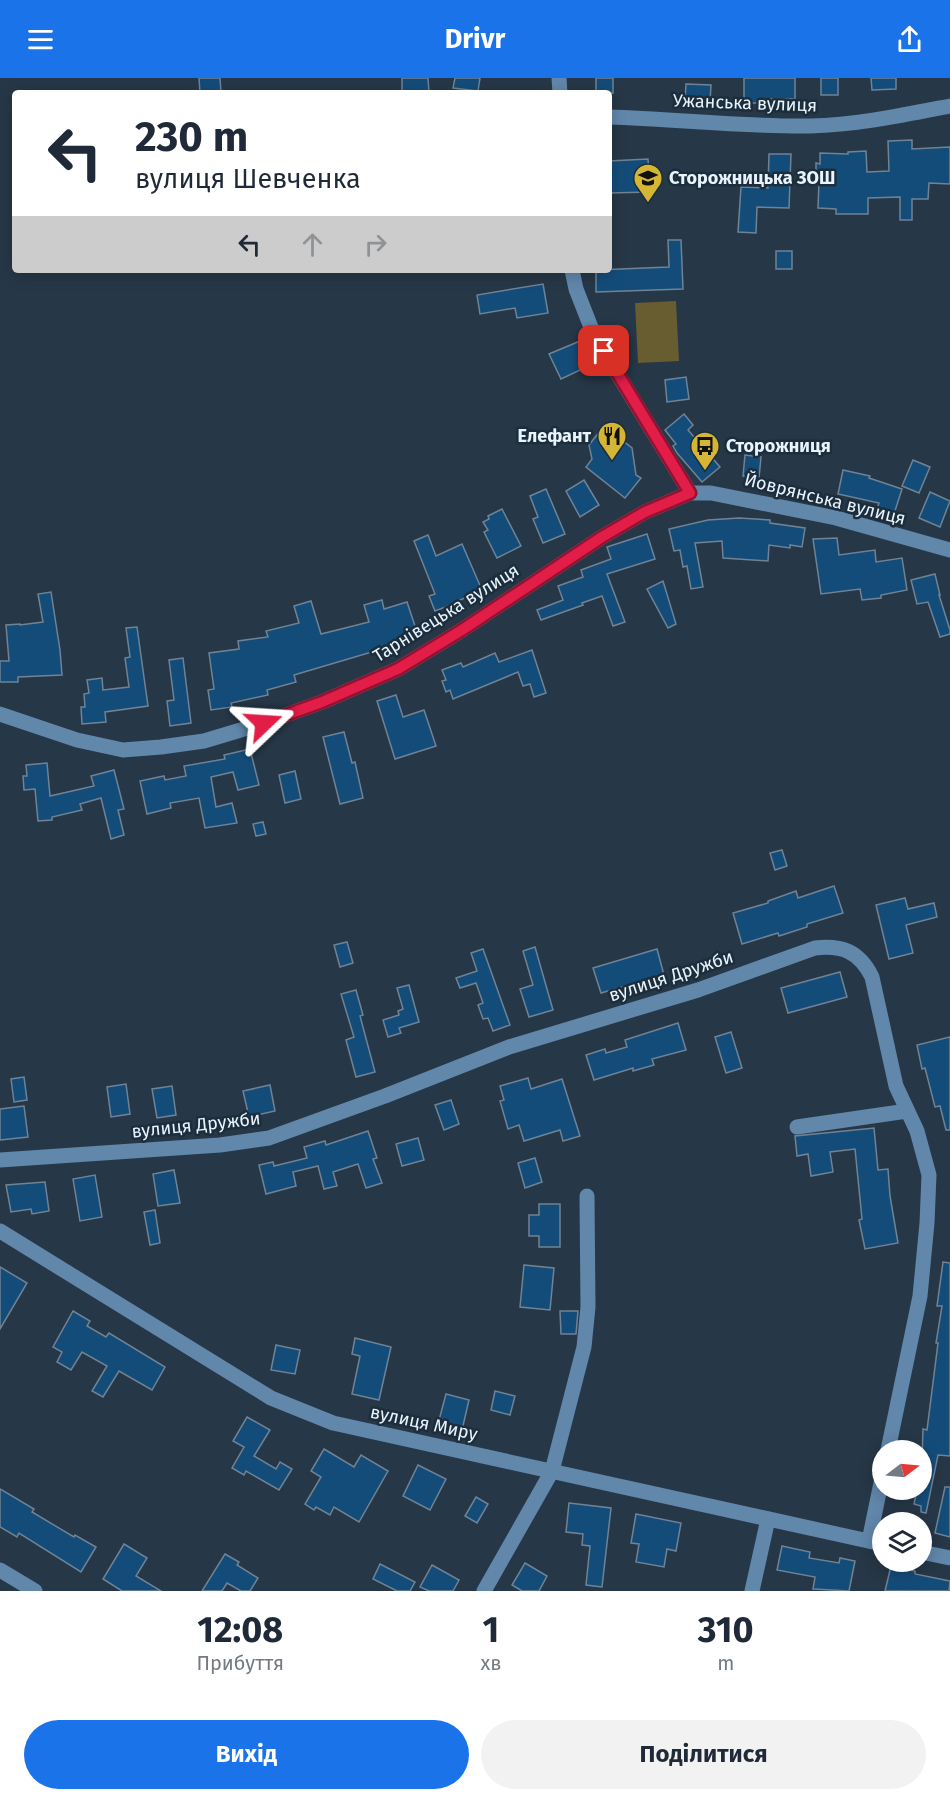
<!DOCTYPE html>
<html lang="uk">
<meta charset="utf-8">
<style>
:root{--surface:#fff;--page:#f2f2f3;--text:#1f2937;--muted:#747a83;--accent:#1a73e8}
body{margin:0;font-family:"Fira Sans",sans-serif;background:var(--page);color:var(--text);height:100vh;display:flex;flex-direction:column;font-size:22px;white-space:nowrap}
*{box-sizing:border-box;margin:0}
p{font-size:20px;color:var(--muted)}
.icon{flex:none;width:33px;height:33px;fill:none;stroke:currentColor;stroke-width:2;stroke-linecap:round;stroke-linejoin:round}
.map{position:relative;height:1513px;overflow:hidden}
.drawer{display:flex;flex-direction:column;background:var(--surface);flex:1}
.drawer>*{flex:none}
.banner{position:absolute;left:12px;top:12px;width:600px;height:183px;border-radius:6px;box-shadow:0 3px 15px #0003;background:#fff;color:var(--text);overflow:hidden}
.needle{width:39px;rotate:74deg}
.tools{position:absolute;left:872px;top:1362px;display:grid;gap:12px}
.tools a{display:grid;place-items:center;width:60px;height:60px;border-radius:50%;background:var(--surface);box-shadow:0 3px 15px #0003;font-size:30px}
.pin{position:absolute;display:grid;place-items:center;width:51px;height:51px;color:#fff;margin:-26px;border-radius:12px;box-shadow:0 3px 9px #0006}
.me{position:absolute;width:66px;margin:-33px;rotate:70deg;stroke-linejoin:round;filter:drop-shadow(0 0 4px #0008)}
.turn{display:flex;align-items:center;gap:21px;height:126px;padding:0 24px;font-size:27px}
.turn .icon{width:78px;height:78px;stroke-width:2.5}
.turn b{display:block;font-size:42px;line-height:51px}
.lanes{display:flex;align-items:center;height:57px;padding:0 24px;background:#0003;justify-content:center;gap:30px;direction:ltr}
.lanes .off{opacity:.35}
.eta{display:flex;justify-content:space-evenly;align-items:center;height:102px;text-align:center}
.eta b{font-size:36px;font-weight:700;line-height:42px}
.button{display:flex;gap:12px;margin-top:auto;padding:12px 24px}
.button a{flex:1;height:69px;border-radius:36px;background:var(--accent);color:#fff;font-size:24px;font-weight:700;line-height:69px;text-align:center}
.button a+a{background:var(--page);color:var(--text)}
header{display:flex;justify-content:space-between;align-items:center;height:78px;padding:0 24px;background:var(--accent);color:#fff;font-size:27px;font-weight:700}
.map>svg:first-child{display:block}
.green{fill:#685d30}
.building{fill:#144c79;stroke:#708395;stroke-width:1.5}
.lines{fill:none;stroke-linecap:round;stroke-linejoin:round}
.minor{stroke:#6187ab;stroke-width:15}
.route-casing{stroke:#92132f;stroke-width:15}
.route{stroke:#e11d48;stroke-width:10}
.labels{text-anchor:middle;stroke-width:5;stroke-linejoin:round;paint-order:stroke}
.street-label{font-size:18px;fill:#e8f3fd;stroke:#1c2d3c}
.poi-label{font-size:18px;font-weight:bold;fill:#e8f3fd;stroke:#1c2d3c;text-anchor:start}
</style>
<header><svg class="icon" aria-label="menu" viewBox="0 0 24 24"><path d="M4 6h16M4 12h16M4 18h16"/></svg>Drivr<svg class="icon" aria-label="share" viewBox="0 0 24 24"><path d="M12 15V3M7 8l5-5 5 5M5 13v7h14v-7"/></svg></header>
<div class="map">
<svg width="950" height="1513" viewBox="0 0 950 1513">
<rect width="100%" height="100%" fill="#263747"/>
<path class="green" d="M676,223L679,283L638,285L635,225Z"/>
<g class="building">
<path d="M199,0H220L221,15H200Z"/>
<path d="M402,0H428L429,15H402Z"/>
<path d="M455,0H480L478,13L453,10Z"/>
<rect x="596" y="0" width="17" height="15"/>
<path d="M744,0H795V21H762V25H744Z"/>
<rect x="821" y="0" width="17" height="17"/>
<path d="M871,0H896V11L872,12Z"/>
<path d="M686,6L711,7L710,24L685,23Z"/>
<path d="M912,62V71L950,69V106L929,105L928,121H912V142H900V119L868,120V136H836V131L818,130L819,103L816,102V85L820,86V75L848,76V74L866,73L867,94L889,93L888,63Z"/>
<path d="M769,76H791L789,130L757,129L756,155L738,154L741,109L768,110Z"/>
<path d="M648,81L650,114L609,115V83Z"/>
<path d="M668,162H681L683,211L596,214V192L669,189Z"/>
<rect x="776" y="173" width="16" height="18"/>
<path d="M543,206L548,235L517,240L515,230L480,236L477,217Z"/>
<path d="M580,263L591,287L561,301L549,276Z"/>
<path d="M686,299L689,321L667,324L665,302Z"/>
<path d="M684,336L693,347L688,352L720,389L702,404L677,375L673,368L676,366L665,352Z"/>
<path d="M604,352H609L632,370L636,397L641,400L625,420L586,389L592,381L589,367L600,353Z"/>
<path d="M745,377L761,379L759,400L743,398Z"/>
<path d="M913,382L930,389L919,415L902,408Z"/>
<path d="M843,392L870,398L869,400L902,411L894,436L877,431L879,425L838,416Z"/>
<path d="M584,402L599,427L580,439L566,413Z"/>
<path d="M546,411L565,456L543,465L533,441L538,439L530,418Z"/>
<path d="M930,414L950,423L940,449L919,440Z"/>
<path d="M502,431L521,468L497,480L484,454L488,452L483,444L489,441L488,438Z"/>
<path d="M739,440L770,442V445L805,450L802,469L790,467V470L769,467L768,483L723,480L722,463L695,465L703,509L691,511L687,488L683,489L680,472L674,473L669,451L708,442Z"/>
<path d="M647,456L655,481L607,496L625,544L613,548L602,518L582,525L583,527L541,542L537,532L563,522L558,508L583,499L581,492L611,481L607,469Z"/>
<path d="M428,457L436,478L462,466L482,512L458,523L459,524L435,533L429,518L435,516L414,463Z"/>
<path d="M837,460L839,477L875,472L876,484L902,480L907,512L881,517V520L862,522L860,511L821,516L813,461Z"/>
<path d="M935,496L940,517H939L950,552V556L940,559L928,524L917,526L911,502Z"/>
<path d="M663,503L676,546L668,550L647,511Z"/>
<path d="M51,514L60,572L62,597L18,599V604H0V583H9L6,547L20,546V547L43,544L38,516Z"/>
<path d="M382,522L384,531L407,524L419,560L294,597L296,604L267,612L268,617L231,625L232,629L211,632L208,612L214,611L209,575L239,571L238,563L268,559L266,553L299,545L294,528L311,523L321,556L369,544L364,527Z"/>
<path d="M137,549L148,628L105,634L106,644L82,646L81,629H85L84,616L89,615L87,602L102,600L103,612L129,609L125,580L130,579L126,550Z"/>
<path d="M532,572L546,615L534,619L530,606L523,608L518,594L453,621L450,612L446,614L442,603L446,602L442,592L461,585L463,589L495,575L499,584Z"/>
<path d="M183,580L191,645L170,648L167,623L174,622L169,582Z"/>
<path d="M396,617L403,639L424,632L436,668L395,681L377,623Z"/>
<path d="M344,654L352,685L355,684L363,720L340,726L323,659Z"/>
<path d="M250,671L259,707L238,712L233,694L211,699L216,729L232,725L237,745L205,750L199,720L170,725L171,730L147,736L140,703L164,698L165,702L186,698L184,688L225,681L224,677Z"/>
<path d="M47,685L50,718L94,708L91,698L114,692L124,731L118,732L124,757L111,761L101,720L80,726L82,732L52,739V742L38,743L35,711L24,712L23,698H27L26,687Z"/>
<path d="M295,693L301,721L285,725L279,697Z"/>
<path d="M263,744L266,756L256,758L253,746Z"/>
<path d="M782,772L787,788L775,792L770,775Z"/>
<path d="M834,808L843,835L807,846V849L779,858L778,855L742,866L733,835L768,825V823L796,813L798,820Z"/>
<path d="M905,820L908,831L934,825L937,839L906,847L913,875L889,881L876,827Z"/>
<path d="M347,864L353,885L340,889L334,867Z"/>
<path d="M535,869L553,932L529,939L520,911L533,907L523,873Z"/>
<path d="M483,871L510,947L493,953L488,940L483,941L478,927L483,925L476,905L460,910L456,900L477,893L471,875Z"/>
<path d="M657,871L664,897L601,915L593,890Z"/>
<path d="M840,894L847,919L788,935L781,910Z"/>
<path d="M409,907L419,944L399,950L401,955L388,959L383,942L399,937L398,933L403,931L397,910Z"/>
<path d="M356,912L363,937L360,938L375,994L356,999L346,962L354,959L341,916Z"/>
<path d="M678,945L686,972L652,981L654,987L633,993V990L594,1002L586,977L605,971L606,975L627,969L625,962Z"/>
<path d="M731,954L742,990L726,995L715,959Z"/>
<path d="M950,959V1052H946L940,1028L935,1029L925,990L922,991L917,967Z"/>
<path d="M24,999L27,1022L14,1024L11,1001Z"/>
<path d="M528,1000L531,1011L562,1001L580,1058L563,1063L560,1052L524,1063L519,1047L508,1051L500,1023L504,1022L500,1008Z"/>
<path d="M126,1006L130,1036L111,1039L107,1009Z"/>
<path d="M270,1007L275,1033L249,1039L243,1013Z"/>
<path d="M172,1008L176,1037L157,1040L152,1011Z"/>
<path d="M451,1022L459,1046L444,1052L435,1027Z"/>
<path d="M24,1028L28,1059L0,1062V1031Z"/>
<path d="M874,1050L878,1092L888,1091L890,1118L898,1165L865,1171L859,1142L862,1141L855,1071L830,1074L833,1094L811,1098L808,1076L797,1078L795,1058Z"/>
<path d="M368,1053L377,1080L373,1081L382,1105L366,1110L358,1086L333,1094L337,1108L324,1111L318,1088L293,1094L296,1108L266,1116L259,1087L273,1084L274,1088L307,1080L304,1069L325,1063L326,1067Z"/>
<path d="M418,1060L424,1082L402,1088L396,1066Z"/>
<path d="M535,1080L542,1104L525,1110L518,1085Z"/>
<path d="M174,1092L180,1125L158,1128L153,1096Z"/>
<path d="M95,1097L102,1139L80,1143L73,1101Z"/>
<path d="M45,1104L49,1133L32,1136L31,1131L11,1134L6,1107Z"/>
<path d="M539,1126H560V1169H539V1158H529V1137H539Z"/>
<path d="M155,1132L160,1165L150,1167L144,1134Z"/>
<path d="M943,1184L950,1185V1378L938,1377L926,1435L921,1434V1428L914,1426L917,1412H921L923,1351L927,1352L938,1265H936L942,1228H937Z"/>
<path d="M524,1187L554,1190L550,1232L520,1229Z"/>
<path d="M0,1189L27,1205L0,1251Z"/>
<path d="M73,1233L90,1243L87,1248L106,1259L109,1255L165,1289L152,1312L119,1293L103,1319L92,1313L107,1288L82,1274L71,1292L57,1284L62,1274L53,1269Z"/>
<path d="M560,1233H578L576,1256H561Z"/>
<path d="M355,1260L391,1269L379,1322L352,1316L360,1278L352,1276Z"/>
<path d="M276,1267L300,1272L295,1296L271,1292Z"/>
<path d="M495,1313L515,1318L510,1337L491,1332Z"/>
<path d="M446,1316L469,1322L462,1352L438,1346Z"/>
<path d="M247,1339L270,1352L254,1378L276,1391L280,1384L292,1391L279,1412L246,1393L244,1397L232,1390L244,1369L233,1363Z"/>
<path d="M324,1371L354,1389L361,1377L388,1393L359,1444L334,1429L330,1437L316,1429L314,1432L305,1426L321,1399L311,1393Z"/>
<path d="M418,1387L446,1401L430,1432L403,1418Z"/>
<path d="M945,1409H950V1459L935,1455Z"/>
<path d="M0,1411L34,1431L32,1434L74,1459L75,1457L96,1469L81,1494L19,1455L17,1459L0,1449Z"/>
<path d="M476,1419L488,1426L477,1445L465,1438Z"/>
<path d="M569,1425L611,1430L602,1509L586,1507L590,1468L582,1467L583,1456L566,1454Z"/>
<path d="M636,1436L681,1445L676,1473L667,1471L664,1489L636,1484L639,1466L631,1465Z"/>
<path d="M124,1466L147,1480L136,1498L161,1513H122L103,1501Z"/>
<path d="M782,1468L810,1474L809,1480L839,1485L840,1480L855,1483L849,1513L813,1511L815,1499L777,1492Z"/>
<path d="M225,1476L239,1484L237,1487L258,1500L250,1513H241L227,1505L222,1513H202Z"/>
<path d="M525,1485L547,1498L539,1513H522L512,1507Z"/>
<path d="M380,1486L415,1504L410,1513H397L373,1501Z"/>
<path d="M432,1487L459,1502L453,1513H429L420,1509Z"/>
<path d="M891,1488L915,1493V1496L950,1503L949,1513H885Z"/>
</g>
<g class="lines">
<g class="minor">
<path d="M559,0L560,15"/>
<path d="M609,39C676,41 742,49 810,48C857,47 904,37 950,28"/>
<path d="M572,192L576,211L594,257L690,415"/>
<path d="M0,636L77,662L123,672L161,669L204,663L264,645L322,624L398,591L462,552L602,459L645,434L690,415H711L836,440L950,472"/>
<path d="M797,1049L907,1033"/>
<path d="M0,1082L220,1067L269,1060L385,1018L509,969L698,912L815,870C842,867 859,873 872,899L896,1008L917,1053L929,1097L927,1145L920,1218L888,1372"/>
<path d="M0,1153L271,1320L333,1345L882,1466"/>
<path d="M869,1463L882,1400"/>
<path d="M921,1474L950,1480"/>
<path d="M0,1492L35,1513"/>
<path d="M484,1513L552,1393L584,1269L588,1229L587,1118"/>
<path d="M752,1513L768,1441"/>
</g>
</g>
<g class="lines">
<g class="route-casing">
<path id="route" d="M264,645L322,624L398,591L462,552L602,459L645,434L690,415L604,273"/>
</g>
<use href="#route" class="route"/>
</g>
<defs>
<g id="school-pin" transform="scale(1.5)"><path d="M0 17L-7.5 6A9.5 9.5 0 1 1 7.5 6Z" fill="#d4b535" stroke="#1c2d3c"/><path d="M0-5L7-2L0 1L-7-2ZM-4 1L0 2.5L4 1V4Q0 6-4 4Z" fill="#111"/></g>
<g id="restaurant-pin" transform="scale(1.5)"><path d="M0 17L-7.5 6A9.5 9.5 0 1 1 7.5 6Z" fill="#d4b535" stroke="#1c2d3c"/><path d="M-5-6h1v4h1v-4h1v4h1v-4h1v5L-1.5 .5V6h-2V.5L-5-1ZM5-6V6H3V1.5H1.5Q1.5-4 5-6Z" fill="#111"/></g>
<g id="bus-pin" transform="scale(1.5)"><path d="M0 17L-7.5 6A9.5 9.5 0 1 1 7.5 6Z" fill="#d4b535" stroke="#1c2d3c"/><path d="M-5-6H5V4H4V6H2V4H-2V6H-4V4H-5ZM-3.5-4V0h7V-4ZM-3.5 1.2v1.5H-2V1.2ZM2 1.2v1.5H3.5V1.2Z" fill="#111"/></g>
</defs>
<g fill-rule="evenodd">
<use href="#school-pin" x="648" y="100"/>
<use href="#restaurant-pin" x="612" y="358"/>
<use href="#bus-pin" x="705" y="368"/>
</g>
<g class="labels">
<g class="street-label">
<text transform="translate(745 25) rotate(2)" y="6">Ужанська вулиця</text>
<text transform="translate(825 421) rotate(14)" y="6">Йоврянська вулиця</text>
<text transform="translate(446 535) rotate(-32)" y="6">Тарнівецька вулиця</text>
<text transform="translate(671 898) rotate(-18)" y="6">вулиця Дружби</text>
<text transform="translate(196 1047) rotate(-6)" y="6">вулиця Дружби</text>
<text transform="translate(424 1345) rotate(12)" y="6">вулиця Миру</text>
</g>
<g class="poi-label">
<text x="669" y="106">Сторожницька ЗОШ</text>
<text x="591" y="364" text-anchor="end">Елефант</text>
<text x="726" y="374">Сторожниця</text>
</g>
</g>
</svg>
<div class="tools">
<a><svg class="needle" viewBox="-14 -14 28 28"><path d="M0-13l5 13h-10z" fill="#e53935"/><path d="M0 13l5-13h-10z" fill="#747a83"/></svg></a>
<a><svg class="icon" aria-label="layers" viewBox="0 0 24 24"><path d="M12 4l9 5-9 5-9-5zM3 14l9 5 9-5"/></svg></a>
</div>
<div class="pin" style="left:604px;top:273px;background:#d93025"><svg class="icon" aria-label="arrive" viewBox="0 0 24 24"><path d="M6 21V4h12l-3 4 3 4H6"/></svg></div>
<svg class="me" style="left:264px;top:645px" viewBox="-20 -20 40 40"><path d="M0-17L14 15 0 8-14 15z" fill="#e11d48" stroke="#fff" stroke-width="4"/></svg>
<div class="banner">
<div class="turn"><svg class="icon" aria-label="left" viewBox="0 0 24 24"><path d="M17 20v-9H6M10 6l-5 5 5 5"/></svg><div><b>230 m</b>вулиця Шевченка</div></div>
<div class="lanes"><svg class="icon" aria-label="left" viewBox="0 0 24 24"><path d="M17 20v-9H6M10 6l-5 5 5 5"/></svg><svg class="icon off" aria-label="ahead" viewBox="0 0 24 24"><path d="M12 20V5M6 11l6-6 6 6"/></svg><svg class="icon off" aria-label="right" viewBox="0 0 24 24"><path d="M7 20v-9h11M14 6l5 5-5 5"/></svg></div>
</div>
</div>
<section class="drawer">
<div class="eta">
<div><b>12:08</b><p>Прибуття</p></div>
<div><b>1</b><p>хв</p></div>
<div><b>310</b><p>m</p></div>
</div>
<div class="button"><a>Вихід</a><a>Поділитися</a></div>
</section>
